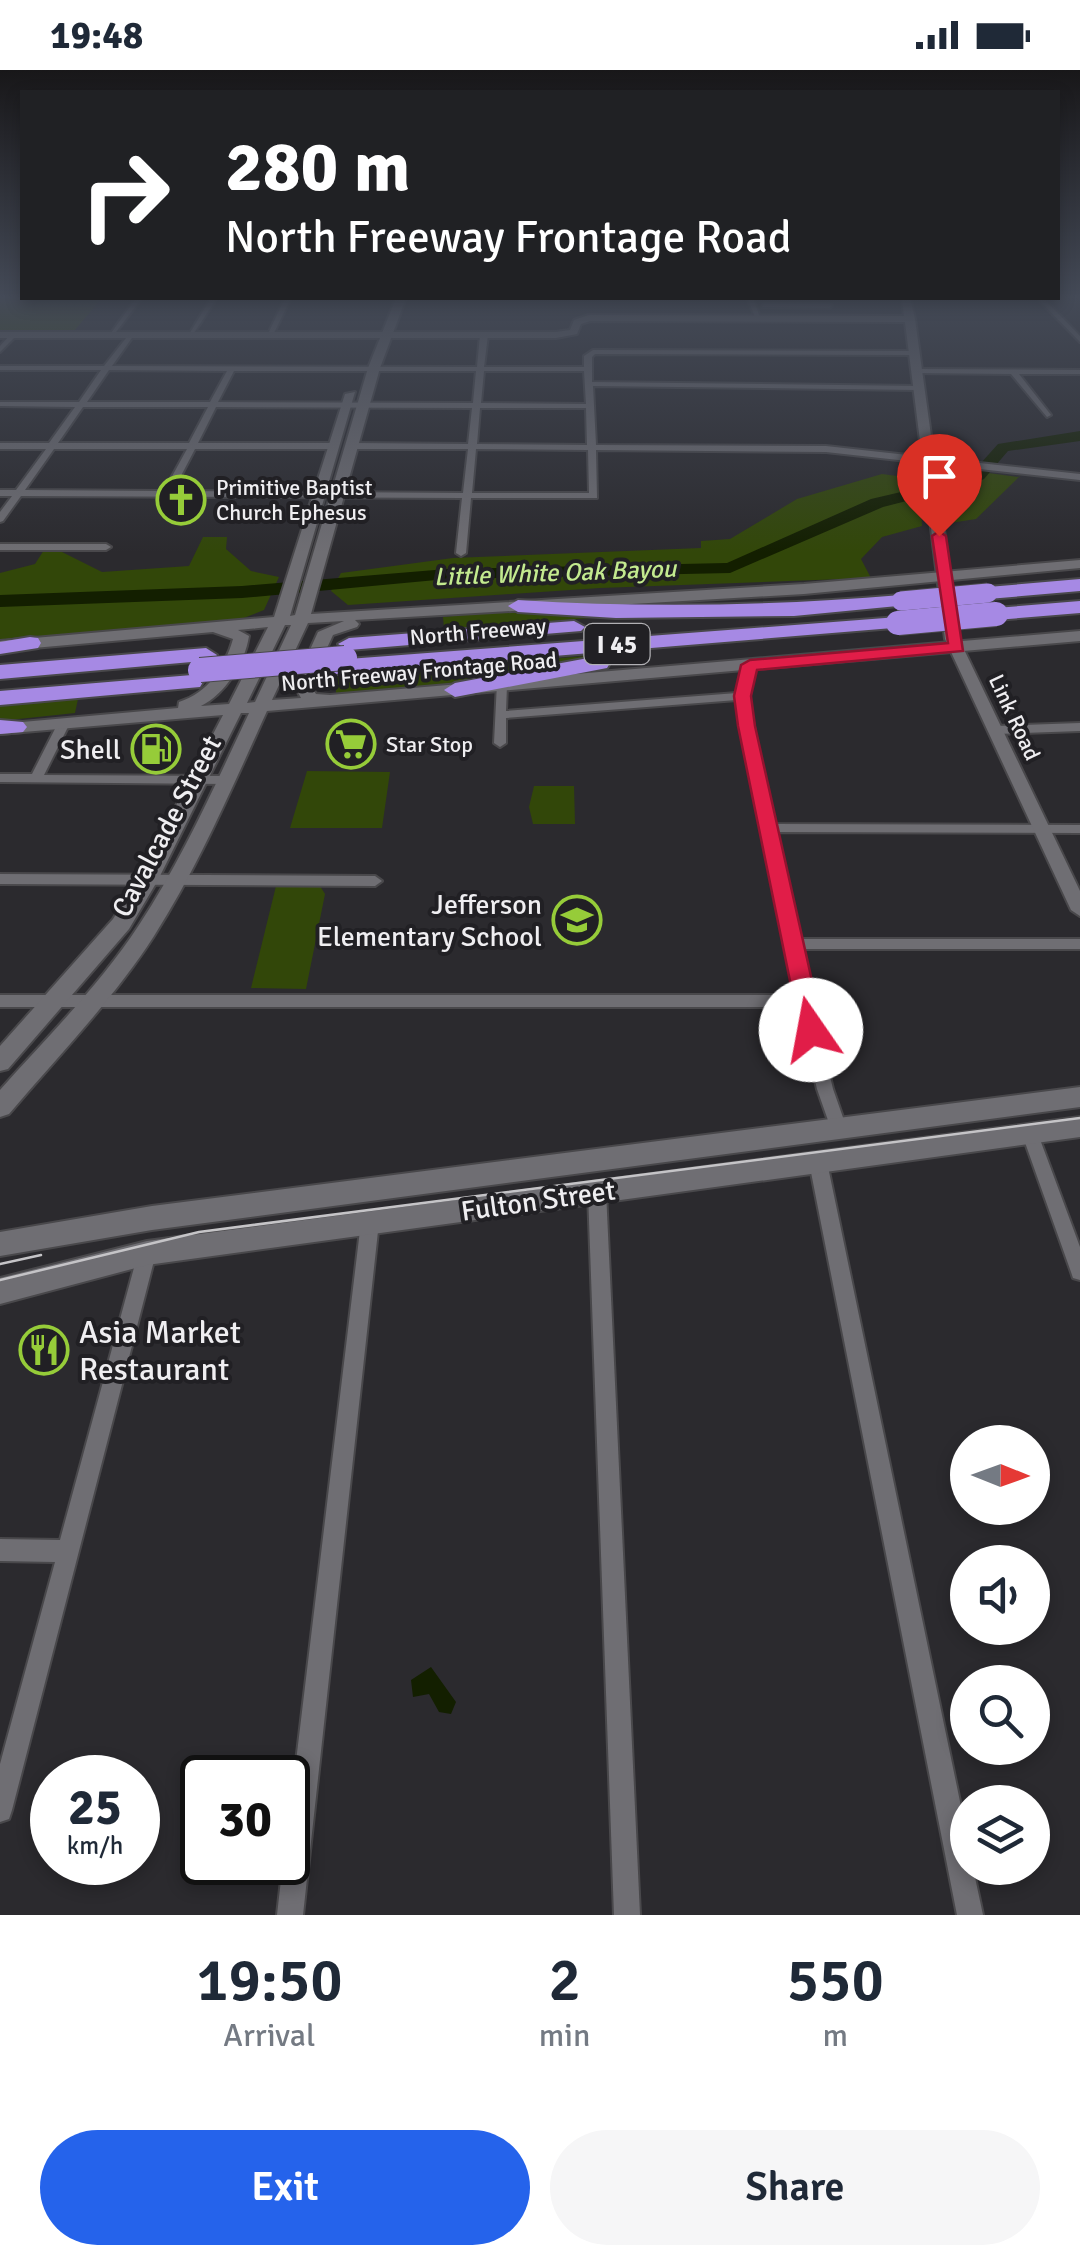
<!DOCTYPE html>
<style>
:root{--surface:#fff;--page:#f6f6f7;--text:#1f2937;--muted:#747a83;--accent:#2563eb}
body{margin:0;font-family:Signika,sans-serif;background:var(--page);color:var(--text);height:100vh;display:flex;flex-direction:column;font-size:38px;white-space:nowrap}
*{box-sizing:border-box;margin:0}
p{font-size:32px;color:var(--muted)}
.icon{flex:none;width:55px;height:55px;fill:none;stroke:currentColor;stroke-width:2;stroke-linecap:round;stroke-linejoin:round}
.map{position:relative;height:1845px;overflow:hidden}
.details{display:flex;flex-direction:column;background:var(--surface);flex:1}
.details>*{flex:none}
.guide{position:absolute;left:20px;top:20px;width:1040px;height:210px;border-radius:0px;box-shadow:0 5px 15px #0003;background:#202124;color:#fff;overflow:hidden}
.needle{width:65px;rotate:91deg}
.tools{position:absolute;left:950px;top:1355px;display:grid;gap:20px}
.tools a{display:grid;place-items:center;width:100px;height:100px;border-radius:50%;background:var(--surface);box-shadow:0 5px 15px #0003;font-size:50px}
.speed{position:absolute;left:30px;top:1685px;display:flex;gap:20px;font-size:50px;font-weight:700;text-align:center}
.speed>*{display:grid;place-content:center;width:130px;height:130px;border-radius:50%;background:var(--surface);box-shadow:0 5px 15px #0003;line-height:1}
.speed small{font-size:25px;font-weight:400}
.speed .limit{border:5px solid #111;border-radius:15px;background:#fff;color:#111}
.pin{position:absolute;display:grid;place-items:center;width:85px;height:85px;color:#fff;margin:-102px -42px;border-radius:50% 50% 50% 0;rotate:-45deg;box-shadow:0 0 10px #0007}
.pin .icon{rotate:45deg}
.me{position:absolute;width:110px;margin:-55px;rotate:348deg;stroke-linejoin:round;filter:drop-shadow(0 0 8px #0008)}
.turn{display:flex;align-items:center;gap:35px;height:210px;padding:0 40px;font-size:45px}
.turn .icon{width:130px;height:130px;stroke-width:2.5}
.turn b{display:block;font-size:70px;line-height:85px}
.eta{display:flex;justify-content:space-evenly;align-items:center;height:170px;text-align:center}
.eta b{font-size:60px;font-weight:600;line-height:70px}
.action{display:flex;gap:20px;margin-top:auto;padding:20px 40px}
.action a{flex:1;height:115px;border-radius:60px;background:var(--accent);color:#fff;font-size:40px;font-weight:600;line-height:115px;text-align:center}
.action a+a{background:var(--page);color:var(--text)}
.status{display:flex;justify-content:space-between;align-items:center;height:70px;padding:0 50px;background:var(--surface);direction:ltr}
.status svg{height:28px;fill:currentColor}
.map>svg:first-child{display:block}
.green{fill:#324709}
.water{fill:#131f00}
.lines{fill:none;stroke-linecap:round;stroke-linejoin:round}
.river{fill:#131f00;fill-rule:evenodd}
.minor-casing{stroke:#49484b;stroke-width:4}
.tertiary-casing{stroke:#49484b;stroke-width:4}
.secondary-casing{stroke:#49484b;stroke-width:4}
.motorway-casing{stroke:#49484b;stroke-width:4}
.minor{fill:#6f6e73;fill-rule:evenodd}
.tertiary{fill:#6f6e73;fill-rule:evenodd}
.secondary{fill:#6f6e73;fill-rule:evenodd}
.motorway{fill:#a689e4;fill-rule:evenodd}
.tram{stroke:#c5c4c7;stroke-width:2.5}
.motorway-bridge-far1-casing{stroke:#49484b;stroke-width:21;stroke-linecap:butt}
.motorway-bridge-casing{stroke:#49484b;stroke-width:26;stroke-linecap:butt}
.motorway-bridge-far1{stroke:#a689e4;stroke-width:19}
.motorway-bridge{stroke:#a689e4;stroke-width:24}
.route{fill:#e11d48;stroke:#92132f;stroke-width:2.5}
.labels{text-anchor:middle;stroke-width:8;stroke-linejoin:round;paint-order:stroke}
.far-poi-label{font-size:22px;fill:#efeef1;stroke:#212024;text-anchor:start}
.far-street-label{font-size:22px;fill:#efeef1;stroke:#212024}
.far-water-label{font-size:25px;font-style:italic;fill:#c3ea8f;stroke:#212024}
.shield{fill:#212024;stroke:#b1b0b4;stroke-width:2.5}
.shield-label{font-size:25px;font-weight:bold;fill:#efeef1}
.poi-label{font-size:28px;fill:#efeef1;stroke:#212024;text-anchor:end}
.street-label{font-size:28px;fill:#efeef1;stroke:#212024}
.near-poi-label{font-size:32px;fill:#efeef1;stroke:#212024;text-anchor:start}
</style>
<div class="status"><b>19:48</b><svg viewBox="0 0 49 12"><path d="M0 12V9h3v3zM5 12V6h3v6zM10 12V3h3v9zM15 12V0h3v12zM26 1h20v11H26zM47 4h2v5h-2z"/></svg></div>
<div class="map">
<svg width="1080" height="1845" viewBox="0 0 1080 1845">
<rect width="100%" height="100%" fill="#2b2a2e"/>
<g class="green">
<path d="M0,225L102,228L74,261H0Z"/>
<path d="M951,398L1018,407L1023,403L976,449L944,454L938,402Z"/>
<path d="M882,404L920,409L922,456L882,467L861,489L871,508L600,518L348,535L331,521L341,503L453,488L701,478V471L730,469L797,429Z"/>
<path d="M203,467H227L226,479L251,501L279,507L264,540L236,551L0,570V503L35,494L44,480H58L102,502L189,496Z"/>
<path d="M526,539L604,547L444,559L443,547Z"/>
<path d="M598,585L599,588L456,614L336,624V607Z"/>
<path d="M78,629L75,643L0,651V635Z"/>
<path d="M307,701L390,702L382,758H290Z"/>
<path d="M534,716H574L575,754H533L529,737Z"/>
<path d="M276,816H320L325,824L306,919L251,918Z"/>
</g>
<path class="water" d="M431,1597L456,1632L451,1644L439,1642L429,1624L413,1627L411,1610Z"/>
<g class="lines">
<path class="river" d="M1080,361V371L1008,381L984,409L973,414L883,437L730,503L447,509L242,528L0,537V525L242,516L447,499L727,493L871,429L961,408L972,403L998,374Z"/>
<g class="minor-casing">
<g id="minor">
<path d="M136,228H142L113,266H109Z"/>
<path d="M211,228H217L192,266H188Z"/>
<path d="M285,228H291L273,265L267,266Z"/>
<path d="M747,228H753L761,250L756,249Z"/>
<path d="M1037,228H1043L1080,266V272Z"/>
<path d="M764,234H829L832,236L829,238L762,237Z"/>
<path d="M130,263L134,265L112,296L477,297L480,265L484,263L488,265L484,297H584V286L593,280L914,281L917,285L595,284L592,287V312L918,316L922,318L918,320L593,316L596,375L826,376L1080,404V410L826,382L596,380L597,428H471L466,483L461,486L456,483L462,428L21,426L3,451L0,452V442L12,426H0V420H16L46,379H0V373H49L75,337L0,336V332H79L101,300H0V296H104ZM109,300L227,301L210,332H87ZM234,301H476L473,333L218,332ZM484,301H584L586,334L481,333ZM83,337H208L189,373H58ZM216,337L472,338L468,374L353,373L349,376L353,379H468L463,423L173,421L195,379H335L339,376L335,373H198ZM480,338H586L587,375L477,374ZM54,379H187L164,421L25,420ZM476,379L588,380L589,423H472Z"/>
<path d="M11,264L17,265L0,282V276Z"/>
<path d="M917,299L1080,300V304H1019L1051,345L1047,347L1011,304L914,303Z"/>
<path d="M0,474H106L111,477L106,480H0Z"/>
<path d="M750,592L756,595L748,626L773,754L1080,755V763L775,762L798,869H1080V879H800L833,1019L846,1056L844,1061L838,1063L832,1061L830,1056L817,1019L798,937H0V925H795L737,630L506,648V673L500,677L494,673L497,613L501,612L507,615L506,641L737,623L744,595Z"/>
<path d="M64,649L70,653L44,705L227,706L233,710L227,714L0,712V704H32L58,653Z"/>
<path d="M1080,653V661L996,664L990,660L996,656Z"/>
<path d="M0,804L375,806L382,811L375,816L0,814Z"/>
<path d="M1030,1057L1036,1059L1038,1064L1080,1177V1210L1073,1208L1071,1202L1022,1064L1024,1059Z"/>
<path d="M818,1085L824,1087L827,1092L968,1770V1798H973L983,1845H957L809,1092L812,1087Z"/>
<path d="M597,1114L603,1117L606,1122L640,1845H614L588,1122L591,1117Z"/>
<path d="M370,1144L376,1146L379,1152L303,1845H277L283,1792H288V1758L361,1152L364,1146Z"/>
<path d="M147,1175L153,1177L156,1183L12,1740L9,1749L0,1752V1694L55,1492L0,1491V1469L60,1470L138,1183L141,1177Z"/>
</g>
</g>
<g class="tertiary-casing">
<path id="tertiary" d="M902,228H910L915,249L959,569L1080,821V846L1071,840L945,569L905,252L590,251L581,254L577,264L556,268H0V262H556L570,260L574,250L589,245L904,246Z"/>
</g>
<g class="secondary-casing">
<g id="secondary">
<path d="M396,228H406L380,298L311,544L804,514L1080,490V498L804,524L355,550L359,554L357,557L333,565L310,615L316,624L330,625L1080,561V571L267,641C232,718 199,795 154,866C113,930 58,986 9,1044L0,1047V1020C47,967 100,915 139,855C183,788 215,715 249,643H241L158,810L129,859L8,999L0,1001V976L113,849L138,809L223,645L0,664V654L178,638L179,632C208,623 225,597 233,569L213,562L0,581V571L274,547L345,324L355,322L290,546L295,545L368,298ZM344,551L318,562L294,615L301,628L272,630L308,553ZM285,555H291L255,632L247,633ZM268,557L229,634L201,636C225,624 245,593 249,566L238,560Z"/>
<path d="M1080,1017V1037L152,1160L0,1186V1162L152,1136Z"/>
<path d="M1080,1047V1067L147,1195L0,1234V1208L147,1171Z"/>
</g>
</g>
<g class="motorway-casing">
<g id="motorway">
<path d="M1080,509V521L988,529L978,523L988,517Z"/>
<path d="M901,525L911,531L908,535L794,546L616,548L518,542L508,536L518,530C646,538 773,536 901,525Z"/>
<path d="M1080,531V543L996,550L986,544L996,538Z"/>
<path d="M898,547L909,553L905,557L335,604L324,597L335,590Z"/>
<path d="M574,551L585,557L581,561L349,580L338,574L349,568Z"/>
<path d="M30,567L38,568L41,573L38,578L0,584V572Z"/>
<path d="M206,578L217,585L214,590L0,609V595Z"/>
<path d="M599,586L607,588L610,593L607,598L455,627L444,620L455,613Z"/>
<path d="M192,605L200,607L203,612L200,617L0,635V621Z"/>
<path d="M0,650L23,652L27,657L23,662L0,664Z"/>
</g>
</g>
<use href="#minor" class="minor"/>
<use href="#tertiary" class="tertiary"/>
<use href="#secondary" class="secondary"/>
<use href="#motorway" class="motorway"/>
<g class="tram">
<path d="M0,1194L41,1185"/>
<path d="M0,1210L199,1162L1080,1048"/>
</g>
<g class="motorway-bridge-far1-casing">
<path id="motorway-bridge-far1" d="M901,531L988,523"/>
</g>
<g class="motorway-bridge-casing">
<g id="motorway-bridge">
<path d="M898,553L996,544"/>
<path d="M200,600L345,588"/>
</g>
</g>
<use href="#motorway-bridge-far1" class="motorway-bridge-far1"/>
<use href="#motorway-bridge" class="motorway-bridge"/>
</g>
<linearGradient id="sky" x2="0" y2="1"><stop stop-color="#181719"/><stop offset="0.47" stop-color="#444a57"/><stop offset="1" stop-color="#444a57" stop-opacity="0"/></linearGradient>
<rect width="1080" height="483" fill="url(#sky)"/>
<path class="route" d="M939,461L946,466L963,581L757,600L751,626L755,656L823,960L811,969L800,960L738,656L734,626L741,595L750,590L948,573L932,466Z"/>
<defs>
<g id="church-ring" transform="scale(2.5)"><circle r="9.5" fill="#212024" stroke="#96cc39" stroke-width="1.5"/><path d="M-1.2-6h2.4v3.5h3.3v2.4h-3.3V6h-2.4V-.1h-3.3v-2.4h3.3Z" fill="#96cc39"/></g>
<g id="supermarket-ring" transform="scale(2.5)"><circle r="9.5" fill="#212024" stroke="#96cc39" stroke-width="1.5"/><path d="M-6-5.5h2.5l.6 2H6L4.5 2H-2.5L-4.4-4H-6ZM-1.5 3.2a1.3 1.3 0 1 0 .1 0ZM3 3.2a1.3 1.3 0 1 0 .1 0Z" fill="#96cc39"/></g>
<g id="fuel-ring" transform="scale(2.5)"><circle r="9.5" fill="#212024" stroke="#96cc39" stroke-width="1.5"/><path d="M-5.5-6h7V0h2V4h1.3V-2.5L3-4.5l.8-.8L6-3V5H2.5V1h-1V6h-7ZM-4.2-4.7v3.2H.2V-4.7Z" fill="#96cc39"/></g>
<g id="school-ring" transform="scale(2.5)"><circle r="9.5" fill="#212024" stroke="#96cc39" stroke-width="1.5"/><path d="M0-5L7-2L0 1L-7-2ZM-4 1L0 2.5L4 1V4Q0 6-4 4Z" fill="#96cc39"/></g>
<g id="restaurant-ring" transform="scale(2.5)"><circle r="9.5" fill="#212024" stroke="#96cc39" stroke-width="1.5"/><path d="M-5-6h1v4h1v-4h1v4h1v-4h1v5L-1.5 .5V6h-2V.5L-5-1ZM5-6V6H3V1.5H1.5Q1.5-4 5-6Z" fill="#96cc39"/></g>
</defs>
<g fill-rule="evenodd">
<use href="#church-ring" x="181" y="430"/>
<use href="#supermarket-ring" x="351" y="674"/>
<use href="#fuel-ring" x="156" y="679"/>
<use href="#school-ring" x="577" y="850"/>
<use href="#restaurant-ring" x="44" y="1280"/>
</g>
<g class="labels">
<g class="far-poi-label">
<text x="216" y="425">Primitive Baptist<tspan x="216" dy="25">Church Ephesus</tspan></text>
<text x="386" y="682">Star Stop</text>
</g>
<g class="far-street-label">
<text transform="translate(478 561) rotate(-5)" y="8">North Freeway</text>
<text transform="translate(419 601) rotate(-5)" y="8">North Freeway Frontage Road</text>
<text transform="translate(1015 647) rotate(65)" y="8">Link Road</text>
</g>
<g class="far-water-label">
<text transform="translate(555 502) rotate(-2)" y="9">Little White Oak Bayou</text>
</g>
<rect class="shield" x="584.5" y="554" width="65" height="40" rx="8"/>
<g class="shield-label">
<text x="617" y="583">I 45</text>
</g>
<g class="poi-label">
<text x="121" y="689">Shell</text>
<text x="542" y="844">Jefferson<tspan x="542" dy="32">Elementary School</tspan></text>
</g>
<g class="street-label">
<text transform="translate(166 756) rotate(-62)" y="10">Cavalcade Street</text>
<text transform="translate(538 1130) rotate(-8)" y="10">Fulton Street</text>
</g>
<g class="near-poi-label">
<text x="79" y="1273">Asia Market<tspan x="79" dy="37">Restaurant</tspan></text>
</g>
</g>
</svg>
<div class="tools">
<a><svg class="needle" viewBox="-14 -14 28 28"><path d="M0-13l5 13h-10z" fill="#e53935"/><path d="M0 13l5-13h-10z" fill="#747a83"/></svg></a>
<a><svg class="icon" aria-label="sound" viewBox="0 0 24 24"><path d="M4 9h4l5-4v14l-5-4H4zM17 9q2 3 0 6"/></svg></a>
<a><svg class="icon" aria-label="search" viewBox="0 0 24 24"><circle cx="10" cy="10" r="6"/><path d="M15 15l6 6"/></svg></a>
<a><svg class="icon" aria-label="layers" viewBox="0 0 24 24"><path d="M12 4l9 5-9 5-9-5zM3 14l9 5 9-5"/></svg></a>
</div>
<div class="speed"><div>25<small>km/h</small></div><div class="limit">30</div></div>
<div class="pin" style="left:939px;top:466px;background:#d93025"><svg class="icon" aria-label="arrive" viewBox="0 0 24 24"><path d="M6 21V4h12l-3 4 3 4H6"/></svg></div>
<svg class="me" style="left:811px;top:960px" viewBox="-20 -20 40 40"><circle r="19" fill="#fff"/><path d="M0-13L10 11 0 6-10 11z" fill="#e11d48"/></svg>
<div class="guide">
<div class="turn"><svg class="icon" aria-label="right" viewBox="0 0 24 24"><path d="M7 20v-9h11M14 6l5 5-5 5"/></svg><div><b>280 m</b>North Freeway Frontage Road</div></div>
</div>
</div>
<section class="details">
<div class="eta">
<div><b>19:50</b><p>Arrival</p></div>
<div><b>2</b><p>min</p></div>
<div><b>550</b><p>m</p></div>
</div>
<div class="action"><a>Exit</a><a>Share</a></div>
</section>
